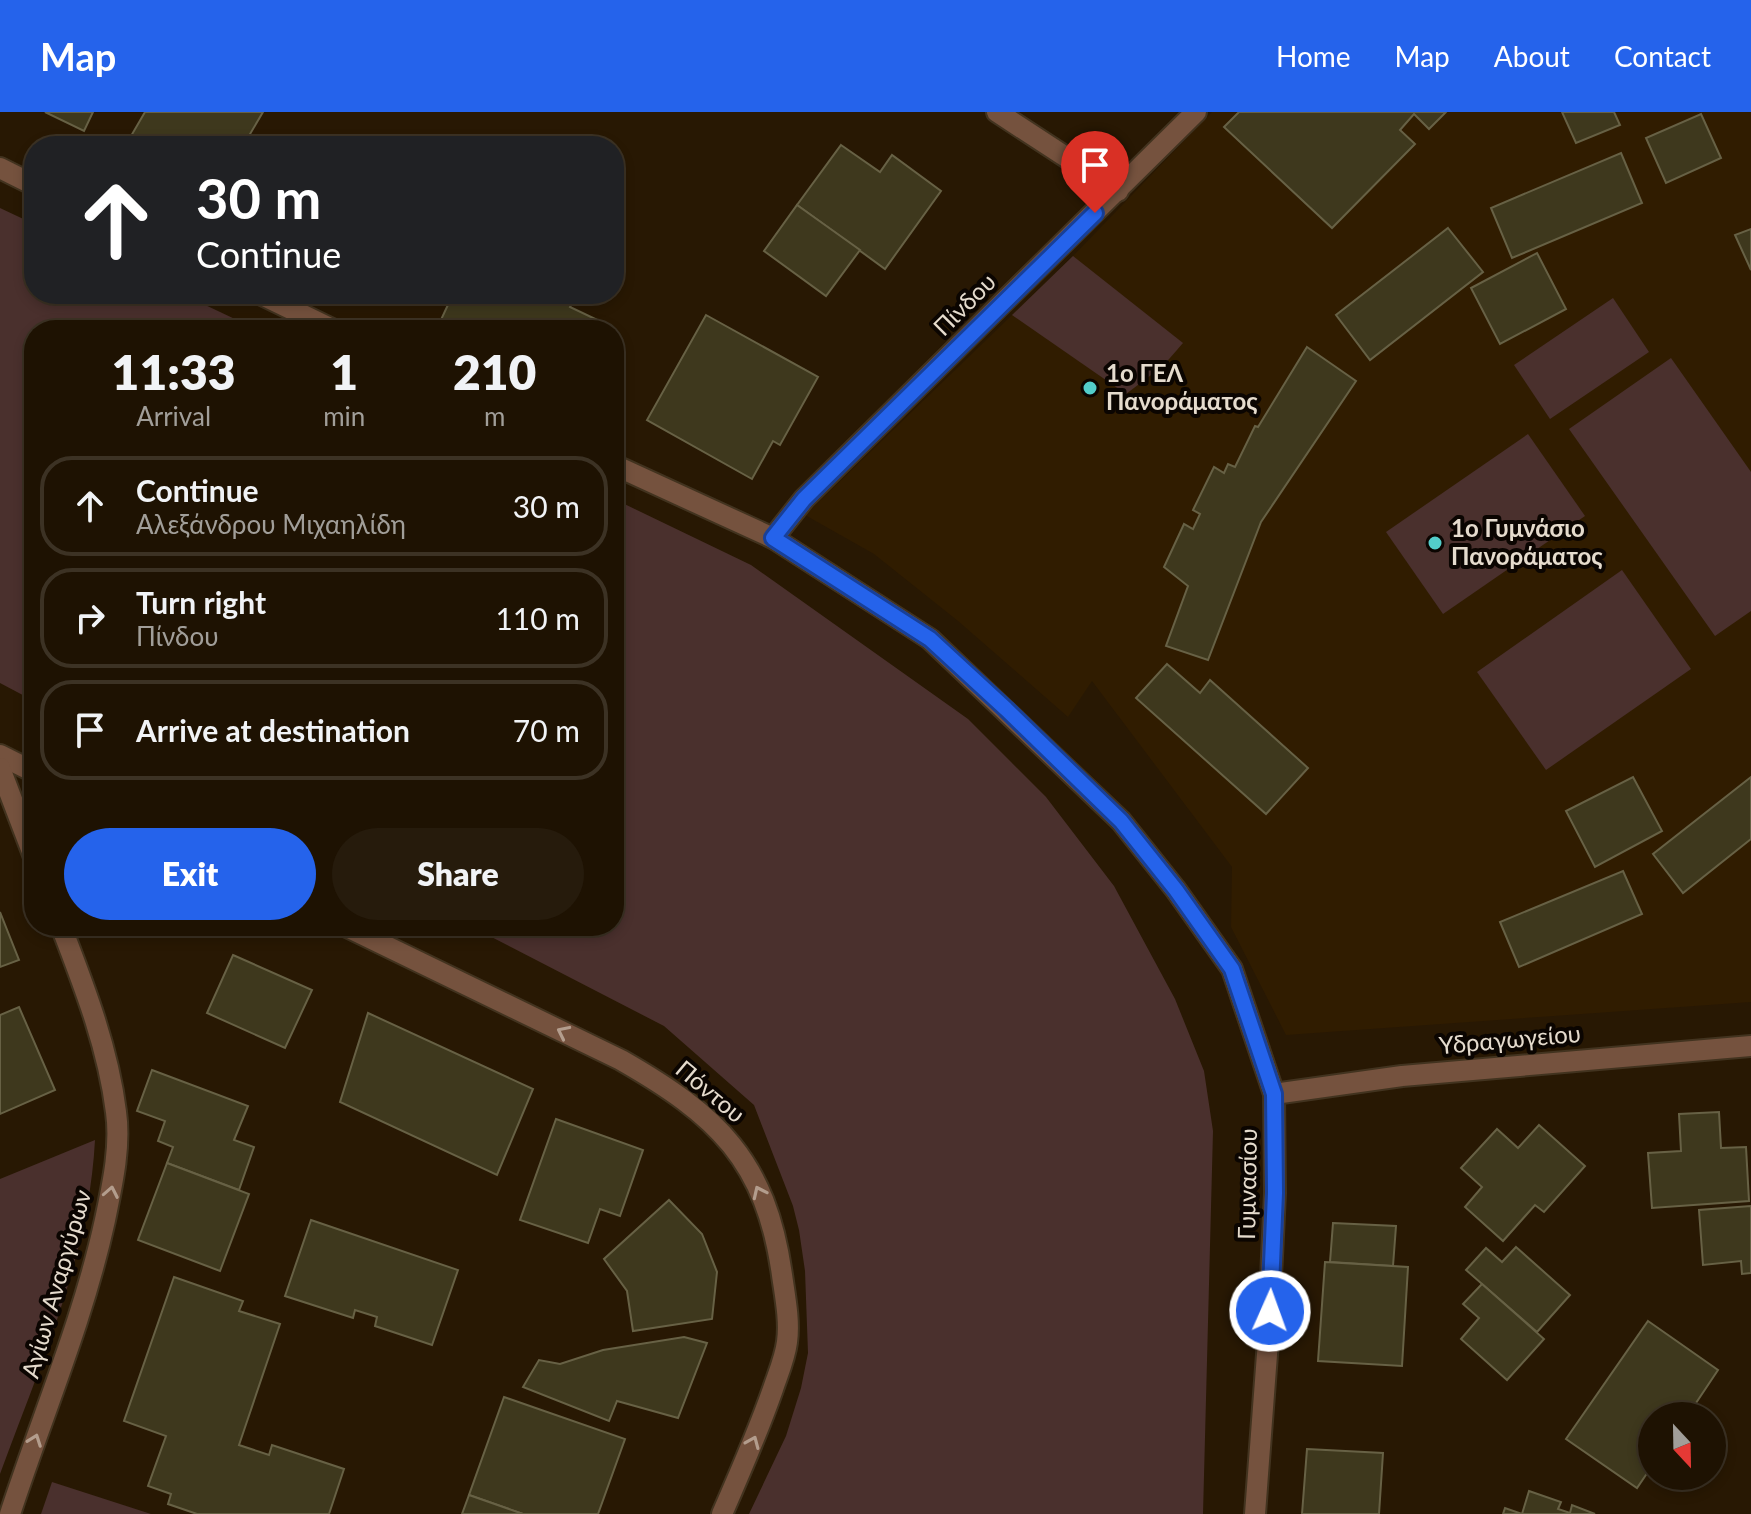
<!DOCTYPE html>
<meta charset="utf-8">
<style>
:root{--surface:#1e1202;--page:#261b0c;--text:#f1f3f6;--muted:#a19e99;--line:#3c3224;--accent:#2563eb}
body{margin:0;font-family:Lato,sans-serif;background:var(--page);color:var(--text);height:100vh;display:flex;flex-direction:column;font-size:30px;white-space:nowrap}
*{box-sizing:border-box;margin:0}
p{font-size:26px;color:var(--muted)}
.icon{flex:none;width:44px;height:44px;fill:none;stroke:currentColor;stroke-width:2;stroke-linecap:round;stroke-linejoin:round}
.map{position:relative;flex:1;overflow:hidden}
.panel{position:absolute;left:24px;top:208px;width:600px;height:616px;display:flex;flex-direction:column;background:var(--surface);border-radius:32px;box-shadow:0 4px 12px #0003,0 0 0 2px var(--line)}
.panel>*{flex:none}
.guide{position:absolute;left:24px;top:24px;width:600px;height:168px;border-radius:32px;box-shadow:0 4px 12px #0003,0 0 0 2px var(--line);background:#202124;color:#fff;overflow:hidden}
.needle{width:52px;rotate:158deg}
.tools{position:absolute;left:1638px;top:1290px;display:grid;gap:16px}
.tools a{display:grid;place-items:center;width:88px;height:88px;border-radius:50%;background:var(--surface);box-shadow:0 4px 12px #0003,0 0 0 2px var(--line);font-size:40px}
.pin{position:absolute;display:grid;place-items:center;width:68px;height:68px;color:#fff;margin:-82px -34px;border-radius:50% 50% 50% 0;rotate:-45deg;box-shadow:0 0 8px #0007}
.pin .icon{rotate:45deg}
.me{position:absolute;width:88px;margin:-44px;rotate:2deg;stroke-linejoin:round;filter:drop-shadow(0 0 6px #0008)}
.turn{display:flex;align-items:center;gap:28px;height:168px;padding:0 40px;font-size:36px}
.turn .icon{width:104px;height:104px;stroke-width:2.5}
.turn b{display:block;font-size:56px;line-height:68px}
.eta{display:flex;justify-content:space-evenly;align-items:center;height:136px;text-align:center}
.eta b{font-size:48px;font-weight:800;line-height:56px}
.action{display:flex;gap:16px;margin-top:auto;padding:16px 40px}
.action a{flex:1;height:92px;border-radius:48px;background:var(--accent);color:#fff;font-size:32px;font-weight:800;line-height:92px;text-align:center}
.action a+a{background:var(--page);color:var(--text)}
ul{padding:0;list-style:none}
li{display:flex;align-items:center;gap:24px;height:100px;margin:0 16px 12px;padding:0 24px;border:4px solid var(--line);border-radius:32px}
li div{flex:1}
li b{display:block;font-size:30px}
li em{font-style:normal}
header{display:flex;align-items:center;gap:48px;box-sizing:border-box;height:112px;padding:0 40px;background:var(--accent);color:#fff}
header strong{font-size:38px}
nav{display:flex;gap:44px;margin-inline-start:auto;font-size:28px}
.map>svg:first-child{display:block}
.built{fill:#301c00}
.green{fill:#4a302d}
.building{fill:#3e381d;stroke:#676145;stroke-width:2}
.lines{fill:none;stroke-linecap:round;stroke-linejoin:round}
.minor-casing{stroke:#42331f;stroke-width:24}
.minor{stroke:#75523e;stroke-width:20}
.oneway{stroke:#b39d8d}
.route-casing{stroke:#184099;stroke-width:20}
.route{stroke:#2563eb;stroke-width:14}
.poi-dot{fill:#53cdca;stroke:#0b0501;stroke-width:3}
.labels{text-anchor:middle;stroke-width:8;stroke-linejoin:round;paint-order:stroke}
.street-label{font-size:24px;fill:#e5dbcd;stroke:#0b0501}
.poi-label{font-size:24px;font-weight:bold;fill:#e5dbcd;stroke:#0b0501;text-anchor:start}
</style>
<header>
<strong>Map</strong>
<nav><a>Home</a><a>Map</a><a>About</a><a>Contact</a></nav>
</header>
<div class="map">
<svg width="1751" height="1402" viewBox="0 0 1751 1402">
<rect width="100%" height="100%" fill="#281803"/>
<path class="built" d="M1212,0H1751V890L1286,923L1231,815L1232,755L1092,569L1068,605L958,509L874,442L805,403L1073,144Z"/>
<g class="green">
<path d="M0,96L34,112V182H182L258,218H34V589L0,571Z"/>
<path d="M1073,144L1183,231L1163,254L1126,282L1012,203Z"/>
<path d="M1613,186L1649,240L1550,307L1514,253Z"/>
<path d="M1671,246L1751,360V499L1715,524L1569,317Z"/>
<path d="M1528,322L1585,404L1443,502L1386,420Z"/>
<path d="M614,387L751,453L968,607L1046,685L1114,774L1175,887L1204,959L1213,1019L1203,1402H749L786,1324L801,1276L808,1241L805,1159L799,1118L793,1094L754,993L664,914L470,814H614Z"/>
<path d="M1622,458L1691,557L1546,658L1477,560Z"/>
<path d="M95,1028C89,1145 40,1253 0,1362V1067Z"/>
<path d="M52,1370L151,1402H41Z"/>
</g>
<g class="building">
<path d="M45,0H93L84,19Z"/>
<path d="M145,0H263L243,34H140L142,30L131,24Z"/>
<path d="M1239,0H1446L1429,17L1414,2L1400,18L1415,32L1332,116L1224,15Z"/>
<path d="M1562,0H1614L1620,13L1576,31Z"/>
<path d="M1701,2L1721,46L1666,71L1646,26Z"/>
<path d="M841,33L880,60L892,43L941,79L885,157L797,93Z"/>
<path d="M1621,41L1642,91L1512,146L1491,96Z"/>
<path d="M797,93L860,138L826,184L764,139Z"/>
<path d="M1448,116L1483,160L1370,248L1336,203Z"/>
<path d="M1751,117V158L1735,123Z"/>
<path d="M1537,141L1566,197L1500,232L1471,176Z"/>
<path d="M453,182H576L570,195L608,213L606,218H451L439,212Z"/>
<path d="M706,203L818,265L780,333L773,329L752,367L647,308Z"/>
<path d="M1307,235L1356,269L1261,410L1208,548L1166,534L1188,474L1164,455L1184,412L1193,417L1200,402L1193,398L1214,355L1224,361L1228,352L1235,355L1255,314L1258,315Z"/>
<path d="M1167,552L1200,581L1210,568L1308,656L1266,702L1136,586Z"/>
<path d="M1633,665L1662,719L1595,755L1566,699Z"/>
<path d="M1751,665V727L1683,781L1653,742Z"/>
<path d="M1623,759L1642,802L1519,855L1500,810Z"/>
<path d="M0,800L19,848L0,855Z"/>
<path d="M233,843L312,878L285,936L207,901Z"/>
<path d="M19,895L55,978L0,1002V903Z"/>
<path d="M368,901L533,977L497,1063L340,990Z"/>
<path d="M152,958L248,994L234,1028L254,1035L239,1078L167,1051L173,1035L158,1029L165,1009L137,999Z"/>
<path d="M1719,1000L1721,1036L1746,1035L1749,1089L1652,1096L1648,1041L1681,1039L1679,1002Z"/>
<path d="M556,1007L643,1038L620,1104L600,1097L588,1131L520,1108Z"/>
<path d="M1539,1013L1585,1054L1544,1100L1535,1093L1503,1129L1465,1095L1482,1075L1461,1056L1497,1017L1518,1036Z"/>
<path d="M167,1051L249,1082L220,1159L138,1128Z"/>
<path d="M669,1088L702,1122L717,1160L712,1207L633,1219L627,1179L604,1147Z"/>
<path d="M1751,1094V1161L1742,1162L1741,1149L1703,1153L1699,1098Z"/>
<path d="M311,1108L458,1158L432,1233L375,1214L377,1205L355,1198L353,1206L285,1184Z"/>
<path d="M1333,1111L1396,1114L1393,1154L1330,1150Z"/>
<path d="M1516,1135L1570,1183L1537,1220L1466,1158L1486,1136L1502,1150Z"/>
<path d="M1325,1150L1408,1155L1402,1254L1318,1249Z"/>
<path d="M174,1165L243,1189L239,1199L280,1212L239,1333L269,1343L272,1333L344,1357L329,1402H197L168,1392L171,1382L148,1374L166,1324L124,1309Z"/>
<path d="M1482,1172L1544,1227L1507,1268L1461,1227L1479,1206L1463,1192Z"/>
<path d="M1648,1209L1718,1258L1692,1297L1698,1301L1695,1304H1652V1354L1637,1376L1566,1327Z"/>
<path d="M684,1225L707,1231L678,1306L617,1289L609,1309L523,1275L539,1248L560,1252L603,1238Z"/>
<path d="M504,1285L625,1327L598,1402H523L469,1383Z"/>
<path d="M1307,1337L1383,1341L1379,1402H1302Z"/>
<path d="M1529,1379L1561,1390L1558,1397L1570,1401L1572,1393L1595,1402H1503L1505,1396L1522,1402Z"/>
<path d="M469,1383L523,1402H462Z"/>
</g>
<g class="lines">
<g class="minor-casing">
<g id="minor">
<path d="M997,0L1118,79"/>
<path d="M0,56L34,73"/>
<path d="M260,182L334,218"/>
<path d="M614,353L773,426L930,527L1121,709L1176,778L1232,857L1274,982L1275,1081L1268,1229L1255,1402"/>
<path d="M773,426L804,387L1196,0"/>
<path d="M0,643L34,660"/>
<path d="M0,656L34,745"/>
<path d="M345,814L621,948C717,1003 766,1048 782,1163C785,1184 790,1209 787,1230C785,1246 778,1262 773,1277C758,1320 740,1361 722,1402"/>
<path d="M1274,982L1402,964L1751,934"/>
<path d="M10,1402C42,1304 83,1209 105,1108C112,1074 121,1035 116,1000C108,935 84,874 61,814"/>
</g>
</g>
<use href="#minor" class="minor"/>
</g>
<defs><path id="oneway-chevron" d="M-2-3.5L2.5 0L-2 3.5" fill="none" stroke-width="1.6" stroke-linecap="round" stroke-linejoin="round" transform="scale(2)"/></defs>
<g class="oneway">
<use href="#oneway-chevron" transform="translate(563 920) rotate(-154)"/>
<use href="#oneway-chevron" transform="translate(111 1080) rotate(-79)"/>
<use href="#oneway-chevron" transform="translate(759 1080) rotate(-115)"/>
<use href="#oneway-chevron" transform="translate(35 1328) rotate(-70)"/>
<use href="#oneway-chevron" transform="translate(753 1330) rotate(-67)"/>
</g>
<g class="lines">
<g class="route-casing">
<path id="route" d="M1095,101L804,387L773,426L930,527L1006,597L1121,709L1176,778L1232,857L1274,982L1275,1081L1270,1199"/>
</g>
<use href="#route" class="route"/>
</g>
<g class="poi-dot">
<circle cx="1090" cy="276" r="8"/>
<circle cx="1435" cy="431" r="8"/>
</g>
<g class="labels">
<g class="street-label">
<text transform="translate(965 193) rotate(-45)" y="8">Πίνδου</text>
<text transform="translate(1510 928) rotate(-5)" y="8">Υδραγωγείου</text>
<text transform="translate(710 980) rotate(40)" y="8">Πόντου</text>
<text transform="translate(1248 1072) rotate(-89)" y="8">Γυμνασίου</text>
<text transform="translate(57 1172) rotate(-74)" y="8">Αγίων Αναργύρων</text>
</g>
<g class="poi-label">
<text x="1106" y="270">1ο ΓΕΛ<tspan x="1106" dy="28">Πανοράματος</tspan></text>
<text x="1451" y="425">1ο Γυμνάσιο<tspan x="1451" dy="28">Πανοράματος</tspan></text>
</g>
</g>
</svg>
<div class="tools">
<a><svg class="needle" viewBox="-14 -14 28 28"><path d="M0-13l5 13h-10z" fill="#e53935"/><path d="M0 13l5-13h-10z" fill="#a19e99"/></svg></a>
</div>
<div class="pin" style="left:1095px;top:101px;background:#d93025"><svg class="icon" aria-label="arrive" viewBox="0 0 24 24"><path d="M6 21V4h12l-3 4 3 4H6"/></svg></div>
<svg class="me" style="left:1270px;top:1199px" viewBox="-20 -20 40 40"><circle r="17" fill="#2563eb" stroke="#fff" stroke-width="3"/><path d="M0-11L8 9 0 5-8 9z" fill="#fff"/></svg>
<div class="guide">
<div class="turn"><svg class="icon" aria-label="ahead" viewBox="0 0 24 24"><path d="M12 20V5M6 11l6-6 6 6"/></svg><div><b>30 m</b>Continue</div></div>
</div>
<section class="panel">
<div class="eta">
<div><b>11:33</b><p>Arrival</p></div>
<div><b>1</b><p>min</p></div>
<div><b>210</b><p>m</p></div>
</div>
<ul>
<li><svg class="icon" aria-label="ahead" viewBox="0 0 24 24"><path d="M12 20V5M6 11l6-6 6 6"/></svg><div><b>Continue</b><p>Aλεξάνδρου Mιχαηλίδη</p></div><em>30 m</em></li>
<li><svg class="icon" aria-label="right" viewBox="0 0 24 24"><path d="M7 20v-9h11M14 6l5 5-5 5"/></svg><div><b>Turn right</b><p>Πίνδου</p></div><em>110 m</em></li>
<li><svg class="icon" aria-label="arrive" viewBox="0 0 24 24"><path d="M6 21V4h12l-3 4 3 4H6"/></svg><div><b>Arrive at destination</b></div><em>70 m</em></li>
</ul>
<div class="action"><a>Exit</a><a>Share</a></div>
</section>
</div>
